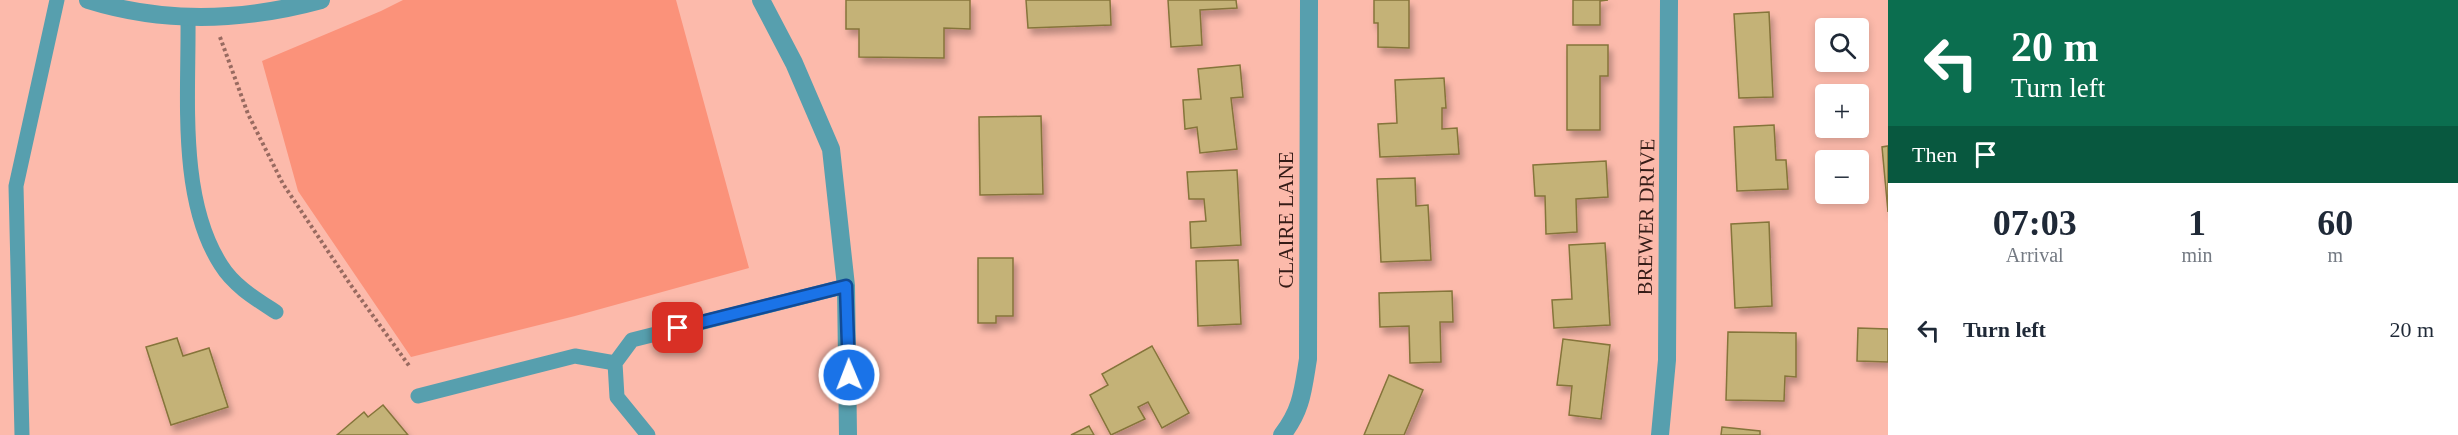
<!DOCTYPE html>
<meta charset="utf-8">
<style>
:root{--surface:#fff;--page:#f2f2f3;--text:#1f2937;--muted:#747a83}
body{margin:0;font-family:"Times New Roman",serif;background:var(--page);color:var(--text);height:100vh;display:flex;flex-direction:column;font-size:22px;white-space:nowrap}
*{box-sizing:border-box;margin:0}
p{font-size:20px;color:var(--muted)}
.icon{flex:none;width:33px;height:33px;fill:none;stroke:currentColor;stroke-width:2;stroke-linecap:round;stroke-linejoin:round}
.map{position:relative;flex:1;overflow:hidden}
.side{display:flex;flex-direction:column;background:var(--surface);width:570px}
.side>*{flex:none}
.guide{background:#0b6e4f;color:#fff;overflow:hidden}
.tools{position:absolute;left:1815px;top:18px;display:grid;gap:12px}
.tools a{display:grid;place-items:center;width:54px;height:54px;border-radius:6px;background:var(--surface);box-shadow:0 3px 9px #0003;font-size:30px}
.pin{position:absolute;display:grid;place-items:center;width:51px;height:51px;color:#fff;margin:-26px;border-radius:12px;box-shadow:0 3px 9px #0006}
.me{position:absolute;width:66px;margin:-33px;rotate:359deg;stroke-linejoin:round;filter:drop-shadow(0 0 4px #0008)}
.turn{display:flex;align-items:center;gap:21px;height:126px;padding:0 24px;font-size:27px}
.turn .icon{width:78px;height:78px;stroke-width:2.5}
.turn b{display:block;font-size:42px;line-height:51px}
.then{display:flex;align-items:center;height:57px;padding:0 24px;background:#0003;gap:12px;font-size:22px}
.eta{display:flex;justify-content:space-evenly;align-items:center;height:102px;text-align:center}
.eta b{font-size:36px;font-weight:600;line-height:42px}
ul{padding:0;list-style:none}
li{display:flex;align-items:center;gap:18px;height:90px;padding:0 24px}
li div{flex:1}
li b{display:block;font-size:22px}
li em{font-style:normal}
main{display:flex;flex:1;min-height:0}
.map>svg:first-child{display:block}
.green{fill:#fb927a}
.building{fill:#c4b277;stroke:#85743a;stroke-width:1.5;filter:url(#shadow)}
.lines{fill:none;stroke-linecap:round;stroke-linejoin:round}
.path{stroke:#986a60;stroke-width:4;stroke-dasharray:3 3;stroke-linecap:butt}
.lane{stroke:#579fae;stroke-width:15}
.street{stroke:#579fae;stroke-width:18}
.route-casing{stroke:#114b97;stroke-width:15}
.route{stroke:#1a73e8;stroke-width:10}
.labels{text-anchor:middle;stroke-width:4.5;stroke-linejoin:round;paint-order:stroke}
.street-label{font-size:21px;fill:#351c17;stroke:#fcbaab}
</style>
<main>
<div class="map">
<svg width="1888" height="435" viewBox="0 0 1888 435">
<defs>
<filter id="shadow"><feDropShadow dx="3.5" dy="6" stdDeviation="3" flood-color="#0004"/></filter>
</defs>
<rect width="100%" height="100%" fill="#fcbaab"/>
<path class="green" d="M403,0H676L749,268L575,316L411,357L298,191L262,61L381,11Z"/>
<g class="building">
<path d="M846,0H970V29L944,28V58L859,57V29H846Z"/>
<path d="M1026,0H1110L1111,25L1028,28Z"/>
<path d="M1168,0H1236L1237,8L1200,10L1202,45L1171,47Z"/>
<path d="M1374,0H1409V48L1378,47V23H1374Z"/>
<path d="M1573,0H1608L1600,1V25H1573Z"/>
<path d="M1769,12L1773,97L1739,98L1734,14Z"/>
<path d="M1567,45H1608V76H1600V130H1567Z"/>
<path d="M1240,65L1243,97L1231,98L1237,149L1200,153L1197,127L1185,129L1183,100L1201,99L1198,69Z"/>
<path d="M1444,78L1446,108H1442V129L1457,128L1459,154L1380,157L1378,124L1397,123L1395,80Z"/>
<path d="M1041,116L1043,194L980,195L979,117Z"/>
<path d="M1774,125L1776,160H1786L1788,189L1737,191L1734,127Z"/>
<path d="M1888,146V212L1882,147Z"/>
<path d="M1606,161L1608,197L1576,199L1577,232L1546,234L1545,196H1535L1533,165Z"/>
<path d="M1237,170L1241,245L1191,248L1190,222L1206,221L1204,199H1189L1187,172Z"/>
<path d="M1415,178L1416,206L1428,205L1431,260L1381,262L1377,179Z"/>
<path d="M1769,222L1772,306L1735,308L1731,224Z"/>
<path d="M1605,243L1610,325L1554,328L1552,300L1572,299L1569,245Z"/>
<path d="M978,258H1013V316H996V323H978Z"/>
<path d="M1238,260L1241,324L1198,326L1196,261Z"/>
<path d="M1452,291L1453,322H1440L1441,362L1410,363L1409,326L1380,327L1379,293Z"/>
<path d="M1858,328L1888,329V362L1857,361Z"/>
<path d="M1728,332L1796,333V377L1785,376L1784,401L1726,400Z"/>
<path d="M177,338L183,356L209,348L228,407L171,425L146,347Z"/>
<path d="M1563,339L1610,345L1601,419L1569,415L1572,386L1557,385Z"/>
<path d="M1152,346L1189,413L1162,428L1148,402L1138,407L1145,419L1111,435L1090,395L1108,385L1102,374Z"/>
<path d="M1389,375L1423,390L1404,435H1364Z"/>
<path d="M383,405L408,435H337L364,412L368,417Z"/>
<path d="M1089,426L1094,435H1071Z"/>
<path d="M1722,427L1760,431V435H1721Z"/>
</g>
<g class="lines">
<path class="path" d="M220,37L248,114L283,184L350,284L410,367"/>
<g class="lane">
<path d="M188,18C189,95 178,198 221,265C234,286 256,299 276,312"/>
<path d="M418,396L575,356L615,363"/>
<path d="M22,435L16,186L57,0"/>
<path d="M648,435L617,397L615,363L632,340L846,286"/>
</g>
<g class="street">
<path d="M88,0C165,24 244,21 321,0"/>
<path d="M761,0L794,63L831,149L846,286L848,435"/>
<path d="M1282,435C1302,410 1303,389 1308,359L1309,0"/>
<path d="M1660,435L1667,360L1669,0"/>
</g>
</g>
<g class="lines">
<g class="route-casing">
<path id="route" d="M678,328L846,286L849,375"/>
</g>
<use href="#route" class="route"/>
</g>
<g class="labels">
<g class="street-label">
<text transform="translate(1646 217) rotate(-89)" y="7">BREWER DRIVE</text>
<text transform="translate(1286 220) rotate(-90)" y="7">CLAIRE LANE</text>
</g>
</g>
</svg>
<div class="tools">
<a><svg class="icon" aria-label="search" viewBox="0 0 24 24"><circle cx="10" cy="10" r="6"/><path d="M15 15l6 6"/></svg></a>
<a>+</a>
<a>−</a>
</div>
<div class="pin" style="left:678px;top:328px;background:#d93025"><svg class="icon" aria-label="arrive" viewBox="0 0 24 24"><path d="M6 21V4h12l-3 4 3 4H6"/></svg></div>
<svg class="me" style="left:849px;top:375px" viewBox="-20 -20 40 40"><circle r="17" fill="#1a73e8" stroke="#fff" stroke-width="3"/><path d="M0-11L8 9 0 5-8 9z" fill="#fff"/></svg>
</div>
<section class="side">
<div class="guide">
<div class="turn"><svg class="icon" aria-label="left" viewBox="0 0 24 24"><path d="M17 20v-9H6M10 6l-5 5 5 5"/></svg><div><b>20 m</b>Turn left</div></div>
<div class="then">Then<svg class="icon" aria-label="arrive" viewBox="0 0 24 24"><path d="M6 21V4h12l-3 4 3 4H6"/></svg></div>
</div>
<div class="eta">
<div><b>07:03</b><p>Arrival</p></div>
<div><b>1</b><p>min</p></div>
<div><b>60</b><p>m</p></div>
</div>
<ul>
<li><svg class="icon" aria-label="left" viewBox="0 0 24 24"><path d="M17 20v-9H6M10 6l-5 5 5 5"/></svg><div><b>Turn left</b></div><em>20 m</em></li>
</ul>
</section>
</main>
